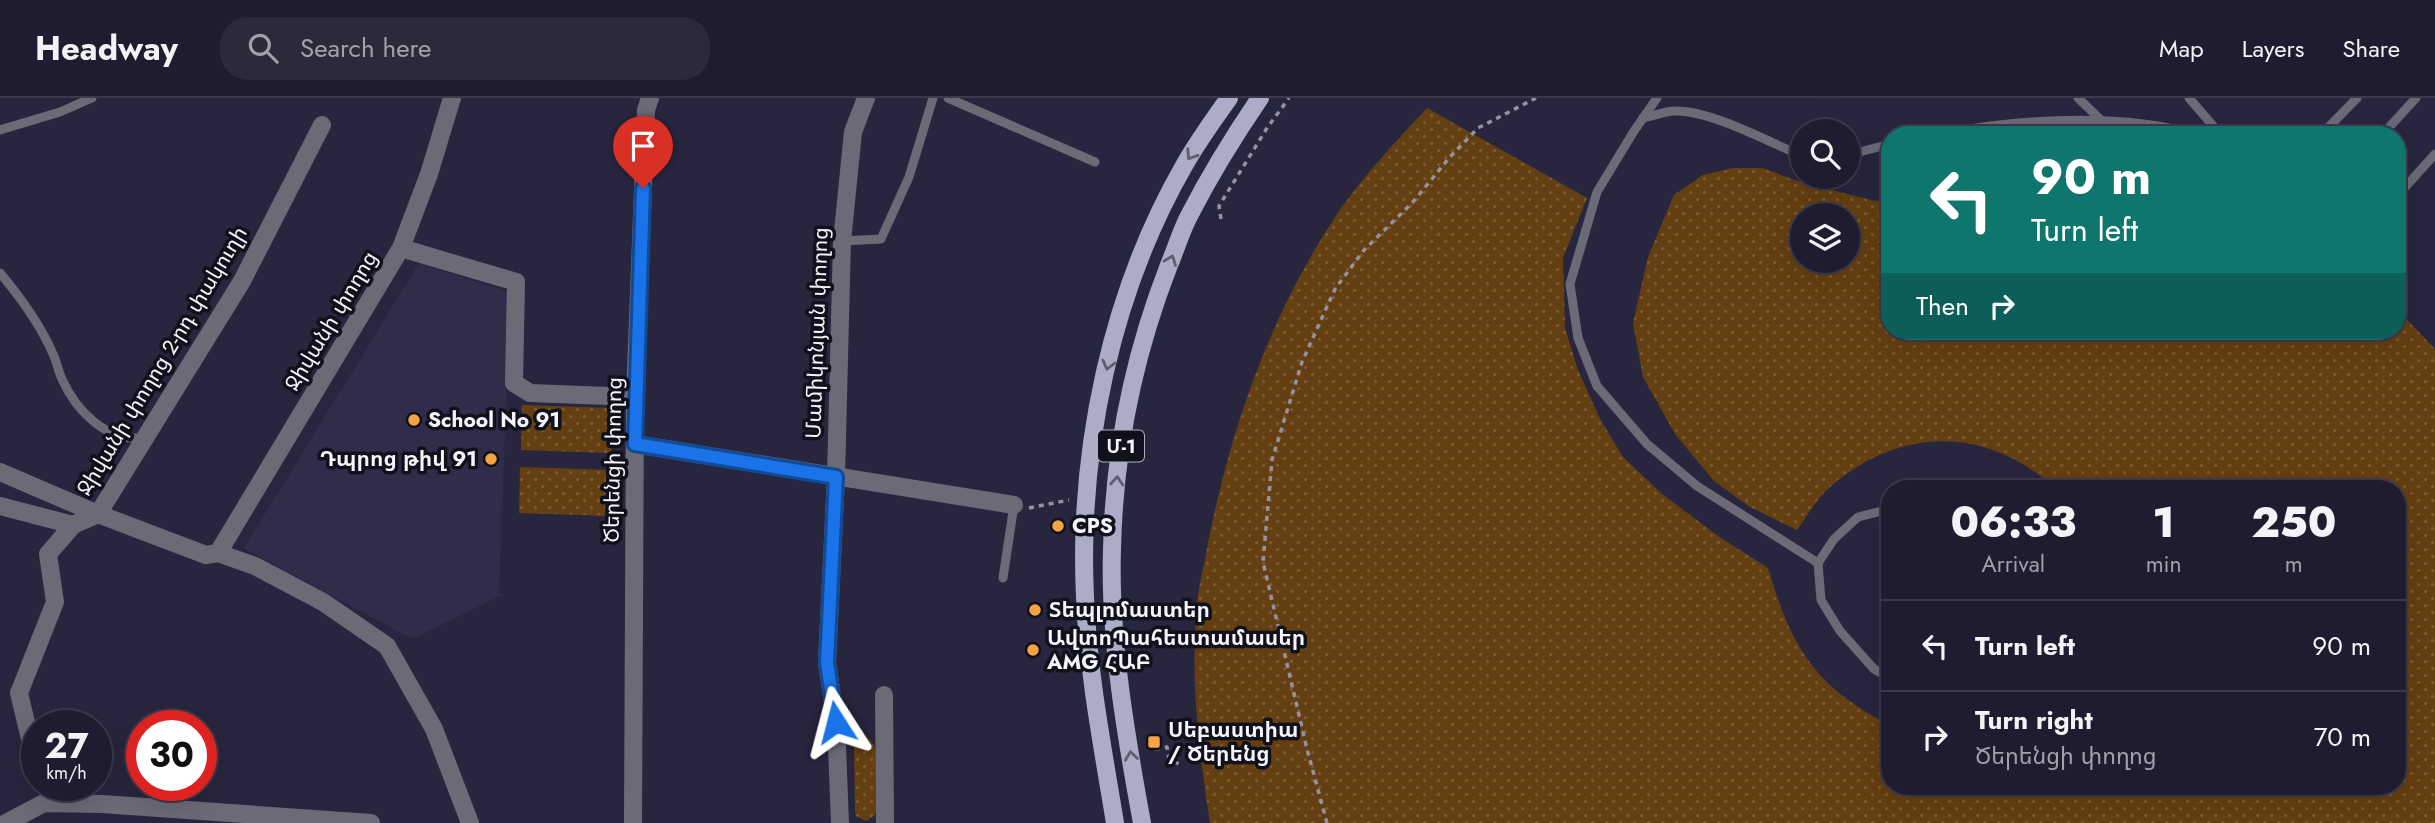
<!DOCTYPE html>
<meta charset="utf-8">
<style>
:root{--surface:#1e1c2e;--page:#2b293a;--text:#f1f3f6;--muted:#a1a1aa;--line:#3c3a4a}
body{margin:0;font-family:Jost,"Noto Sans Armenian",sans-serif;background:var(--page);color:var(--text);height:100vh;display:flex;flex-direction:column;font-size:26px;white-space:nowrap}
*{box-sizing:border-box;margin:0}
p{font-size:23px;color:var(--muted)}
.icon{flex:none;width:38px;height:38px;fill:none;stroke:currentColor;stroke-width:2;stroke-linecap:round;stroke-linejoin:round}
.map{position:relative;flex:1;overflow:hidden}
.side{position:absolute;left:1881px;top:382px;width:525px;height:315px;display:flex;flex-direction:column;background:var(--surface);border-radius:28px;box-shadow:0 7px 28px #0002,0 0 0 2px var(--line)}
.side>*{flex:none}
.hud{position:absolute;left:1881px;top:28px;width:525px;height:214px;border-radius:28px;box-shadow:0 7px 28px #0002,0 0 0 2px var(--line);background:#0f766e;color:#fff;overflow:hidden}
.controls{position:absolute;left:1790px;top:21px;display:grid;gap:14px}
.controls a{display:grid;place-items:center;width:70px;height:70px;border-radius:50%;background:var(--surface);box-shadow:0 7px 28px #0002,0 0 0 2px var(--line);font-size:35px}
.speed{position:absolute;left:21px;top:612px;display:flex;gap:14px;font-size:35px;font-weight:700;text-align:center}
.speed>*{display:grid;place-content:center;width:91px;height:91px;border-radius:50%;background:var(--surface);box-shadow:0 7px 28px #0002,0 0 0 2px var(--line);line-height:1}
.speed small{font-size:18px;font-weight:400}
.speed .limit{border:10px solid #d22;background:#fff;color:#111}
.pin{position:absolute;display:grid;place-items:center;width:60px;height:60px;color:#fff;margin:-72px -30px;border-radius:50% 50% 50% 0;rotate:-45deg;box-shadow:0 0 7px #0007}
.pin .icon{rotate:45deg}
.me{position:absolute;width:77px;margin:-38px;rotate:351deg;stroke-linejoin:round;filter:drop-shadow(0 0 5px #0008)}
.turn{display:flex;align-items:center;gap:24px;height:147px;padding:0 35px;font-size:32px}
.turn .icon{width:91px;height:91px;stroke-width:2.5}
.turn b{display:block;font-size:49px;line-height:60px}
.then{display:flex;align-items:center;height:66px;padding:0 35px;background:#0003;gap:14px;font-size:26px}
.eta{display:flex;justify-content:space-evenly;align-items:center;height:119px;text-align:center}
.eta b{font-size:42px;font-weight:800;line-height:49px}
ul{padding:0;list-style:none}
li{display:flex;align-items:center;gap:21px;height:91px;padding:0 35px;border-top:2px solid var(--line)}
li div{flex:1}
li b{display:block;font-size:26px}
li em{font-style:normal}
header{display:flex;align-items:center;gap:42px;box-sizing:border-box;height:98px;padding:0 35px;background:var(--surface);border-bottom:2px solid var(--line)}
header strong{font-size:33px}
nav{display:flex;gap:38px;margin-inline-start:auto;font-size:24px}
.search{width:490px;height:63px;background:var(--page);display:flex;align-items:center;gap:18px;box-sizing:border-box;padding:0 24px;border-radius:28px;color:var(--muted);font-size:26px}
.map>svg:first-child{display:block}
.built{fill:#302d4b}
.grass{fill:url(#grass-dots);fill-rule:evenodd}
.lines{fill:none;stroke-linecap:round;stroke-linejoin:round}
.path{stroke:#9493a4;stroke-width:3.5;stroke-dasharray:5 5;stroke-linecap:butt}
.lane{stroke:#6b6b78;stroke-width:9}
.street{stroke:#6b6b78;stroke-width:18}
.primary{stroke:#adacc6;stroke-width:18}
.oneway{stroke:#5f5e70}
.route-casing{stroke:#114b97;stroke-width:18}
.route{stroke:#1a73e8;stroke-width:12}
.poi-dot{fill:#f4a344;stroke:#11111b;stroke-width:2.5}
.labels{text-anchor:middle;stroke-width:7;stroke-linejoin:round;paint-order:stroke}
.shield{fill:#11111b;stroke:#b0b0ba;stroke-width:2}
.shield-label{font-size:19px;font-weight:bold;fill:#f4f4fe}
.street-label{font-size:21px;fill:#f4f4fe;stroke:#11111b}
.poi-label{font-size:21px;font-weight:bold;fill:#f4f4fe;stroke:#11111b;text-anchor:start}
</style>
<header>
<strong>Headway</strong>
<div class="search"><svg class="icon" aria-label="search" viewBox="0 0 24 24"><circle cx="10" cy="10" r="6"/><path d="M15 15l6 6"/></svg>Search here</div>
<nav><a>Map</a><a>Layers</a><a>Share</a></nav>
</header>
<div class="map">
<svg width="2435" height="725" viewBox="0 0 2435 725">
<defs>
<pattern id="grass-dots" width="8" height="8" patternUnits="userSpaceOnUse" patternTransform="scale(1.75)"><rect width="8" height="8" fill="#643f11"/><path d="M2 2h.1M6 6h.1" fill="none" stroke="#7b5b35" stroke-width="1.8" stroke-linecap="round"/></pattern>
</defs>
<rect width="100%" height="100%" fill="#28263e"/>
<path class="built" d="M419,165L510,195L499,495L504,496L412,541L244,450Z"/>
<g class="grass">
<path d="M1427,10L1587,100L1563,160L1565,230L1578,272L1600,321L1623,359L1662,396L1718,438L1768,470C1791,548 1814,589 1890,627V688H2398V390H2055C1986,328 1901,328 1830,389C1817,400 1807,418 1797,432L1750,409L1714,383L1675,336L1643,279L1633,225L1648,159L1674,97L1703,77L1733,70H1763L1797,83L1875,103L1890,102V233H2398V212L2435,251V725H1210C1199,654 1190,580 1197,508C1198,487 1205,466 1208,445C1230,333 1269,220 1332,124C1357,85 1395,44 1427,10ZM1802,117H1848V163H1802Z"/>
<path d="M522,307L613,310L611,355L521,352Z"/>
<path d="M520,369L610,372L609,418L519,415Z"/>
<path d="M865,639L870,641L875,650L876,711L875,717L866,723L856,718L855,712L854,650L859,640Z"/>
</g>
<g class="lines">
<g class="path">
<path d="M1221,121L1219,108L1267,30L1289,0"/>
<path d="M1029,410L1069,402"/>
<path d="M1155,651L1167,649L1169,661L1183,668"/>
<path d="M1327,725L1307,651L1263,464L1272,362L1302,264L1335,191L1364,152L1413,104L1449,60L1478,30L1536,0"/>
</g>
<g class="lane">
<path d="M948,0L1095,64"/>
<path d="M1657,0L1634,33L1597,94L1570,186L1578,240L1597,288L1647,346L1697,388L1818,465"/>
<path d="M2078,0L2101,22"/>
<path d="M2189,0L2221,37"/>
<path d="M1643,20C1653,18 1665,13 1675,13C1710,12 1769,44 1802,58"/>
<path d="M0,32L60,14L92,0"/>
<path d="M1935,37C2014,21 2120,14 2198,37"/>
<path d="M2321,37L2357,0"/>
<path d="M2382,37L2416,0"/>
<path d="M1848,57L1890,46"/>
<path d="M2398,97L2435,56"/>
<path d="M842,143L881,141L909,79L933,0"/>
<path d="M0,175C21,200 40,226 53,256C57,264 58,273 62,281C76,313 107,344 143,340"/>
<path d="M1890,411L1858,419L1834,441L1818,465L1821,502L1840,533L1874,571L1890,580"/>
<path d="M1003,480L1014,407"/>
</g>
<g class="street">
<path d="M401,150L516,184L514,285L530,295L635,299"/>
<path d="M635,346L1014,407"/>
<path d="M0,374L98,416L206,457L218,455L255,468L323,504L387,548L434,631L470,725"/>
<path d="M0,408L73,427"/>
<path d="M218,455L401,150L429,76L452,0"/>
<path d="M884,597L885,725"/>
<path d="M37,670L19,595L55,504L48,456L73,427L98,416L242,183L322,27"/>
<path d="M6,725L44,705L102,706L371,725"/>
<path d="M633,725L635,299L646,12L650,0"/>
<path d="M840,725L836,624L827,565L836,379L842,143L853,34L866,0"/>
</g>
<g class="primary">
<path d="M1115,725C1103,651 1088,575 1085,499C1078,352 1111,194 1185,66C1198,43 1214,21 1229,0"/>
<path d="M1142,725C1126,638 1109,540 1112,451C1114,355 1134,257 1169,167C1176,151 1181,133 1189,118C1210,77 1234,38 1260,0"/>
</g>
</g>
<defs><path id="oneway-chevron" d="M-2-3.5L2.5 0L-2 3.5" fill="none" stroke-width="1.6" stroke-linecap="round" stroke-linejoin="round" transform="scale(1.75)"/></defs>
<g class="oneway">
<use href="#oneway-chevron" transform="translate(1191 57) rotate(123)"/>
<use href="#oneway-chevron" transform="translate(1171 162) rotate(-69)"/>
<use href="#oneway-chevron" transform="translate(1108 267) rotate(104)"/>
<use href="#oneway-chevron" transform="translate(1117 383) rotate(-85)"/>
<use href="#oneway-chevron" transform="translate(1131 658) rotate(-98)"/>
</g>
<g class="lines">
<g class="route-casing">
<path id="route" d="M643,90L635,346L836,379L827,565L836,624"/>
</g>
<use href="#route" class="route"/>
</g>
<g class="poi-dot">
<circle cx="414" cy="322" r="7"/>
<circle cx="491" cy="361" r="7"/>
<circle cx="1058" cy="428" r="7"/>
<circle cx="1035" cy="512" r="7"/>
<circle cx="1033" cy="552" r="7"/>
<rect x="1147" y="637" width="14" height="14" rx="3.5"/>
</g>
<g class="labels">
<rect class="shield" x="1098" y="332.5" width="46" height="31" rx="5"/>
<g class="shield-label">
<text x="1121" y="355">Մ-1</text>
</g>
<g class="street-label">
<text transform="translate(331 223) rotate(-59)" y="7">Ջիվանի փողոց</text>
<text transform="translate(817 235) rotate(-88)" y="7">Մամիկոնյան փողոց</text>
<text transform="translate(162 263) rotate(-59)" y="7">Ջիվանի փողոց 2-րդ փակուղի</text>
<text transform="translate(613 362) rotate(-89)" y="7">Ծերենցի փողոց</text>
</g>
<g class="poi-label">
<text x="428" y="329">School No 91</text>
<text x="477" y="368" text-anchor="end">Դպրոց թիվ 91</text>
<text x="1072" y="435">CPS</text>
<text x="1049" y="519">Տեպլոմաստեր</text>
<text x="1047" y="547">ԱվտոՊահեստամասեր<tspan x="1047" dy="24">AMG ՀԱԲ</tspan></text>
<text x="1168" y="639">Սեբաստիա<tspan x="1168" dy="24">/ Ծերենց</tspan></text>
</g>
</g>
</svg>
<div class="controls">
<a><svg class="icon" aria-label="search" viewBox="0 0 24 24"><circle cx="10" cy="10" r="6"/><path d="M15 15l6 6"/></svg></a>
<a><svg class="icon" aria-label="layers" viewBox="0 0 24 24"><path d="M12 4l9 5-9 5-9-5zM3 14l9 5 9-5"/></svg></a>
</div>
<div class="speed"><div>27<small>km/h</small></div><div class="limit">30</div></div>
<div class="pin" style="left:643px;top:90px;background:#d93025"><svg class="icon" aria-label="arrive" viewBox="0 0 24 24"><path d="M6 21V4h12l-3 4 3 4H6"/></svg></div>
<svg class="me" style="left:836px;top:624px" viewBox="-20 -20 40 40"><path d="M0-17L14 15 0 8-14 15z" fill="#1a73e8" stroke="#fff" stroke-width="4"/></svg>
<div class="hud">
<div class="turn"><svg class="icon" aria-label="left" viewBox="0 0 24 24"><path d="M17 20v-9H6M10 6l-5 5 5 5"/></svg><div><b>90 m</b>Turn left</div></div>
<div class="then">Then<svg class="icon" aria-label="right" viewBox="0 0 24 24"><path d="M7 20v-9h11M14 6l5 5-5 5"/></svg></div>
</div>
<section class="side">
<div class="eta">
<div><b>06:33</b><p>Arrival</p></div>
<div><b>1</b><p>min</p></div>
<div><b>250</b><p>m</p></div>
</div>
<ul>
<li><svg class="icon" aria-label="left" viewBox="0 0 24 24"><path d="M17 20v-9H6M10 6l-5 5 5 5"/></svg><div><b>Turn left</b></div><em>90 m</em></li>
<li><svg class="icon" aria-label="right" viewBox="0 0 24 24"><path d="M7 20v-9h11M14 6l5 5-5 5"/></svg><div><b>Turn right</b><p>Ծերենցի փողոց</p></div><em>70 m</em></li>
</ul>
</section>
</div>
